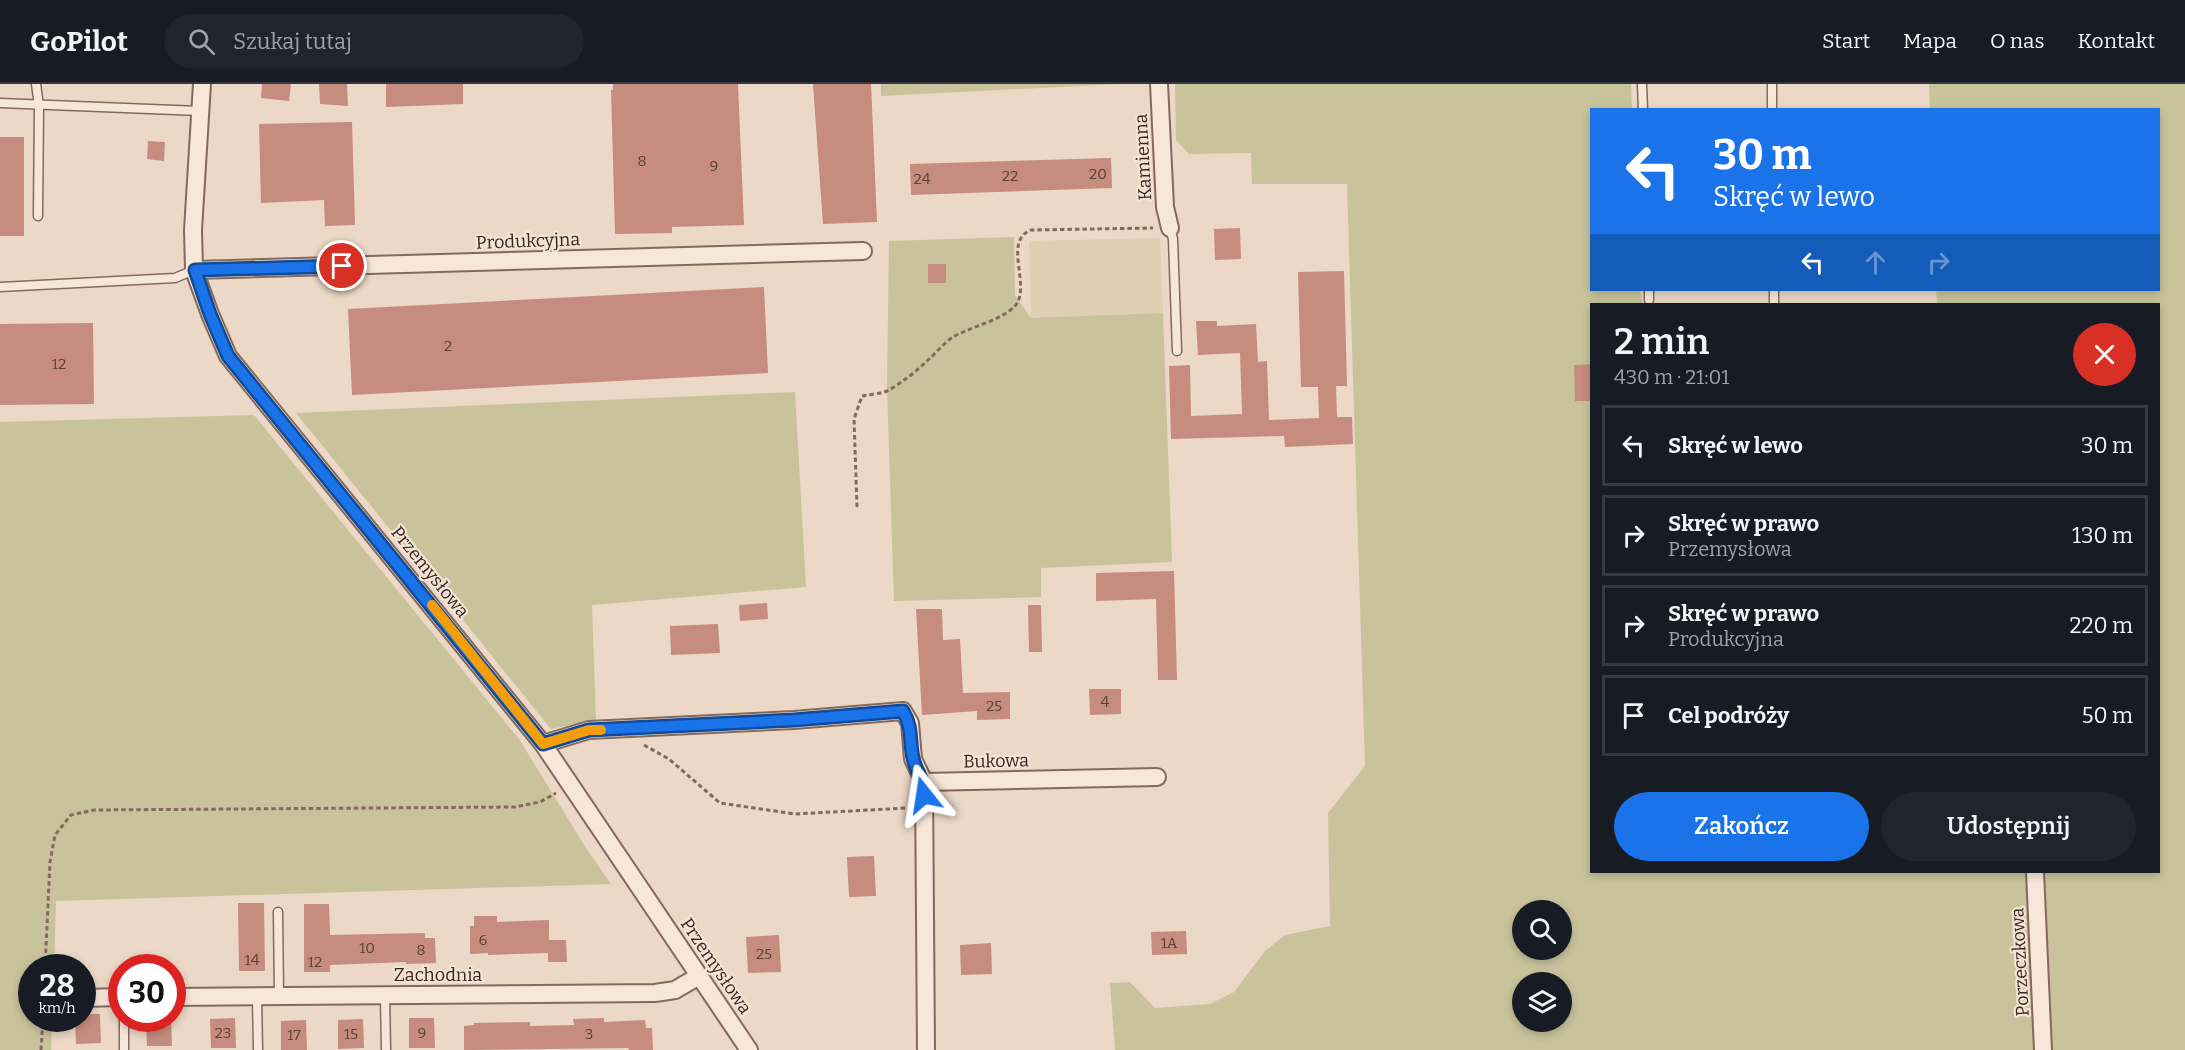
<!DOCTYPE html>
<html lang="pl">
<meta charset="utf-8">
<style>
:root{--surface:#171b24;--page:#20242c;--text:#f1f3f6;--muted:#9ea1a6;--line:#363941;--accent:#1a73e8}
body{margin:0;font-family:Bitter,serif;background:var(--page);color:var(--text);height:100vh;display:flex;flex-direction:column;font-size:22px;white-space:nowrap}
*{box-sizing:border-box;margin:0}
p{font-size:20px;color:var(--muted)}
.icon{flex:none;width:33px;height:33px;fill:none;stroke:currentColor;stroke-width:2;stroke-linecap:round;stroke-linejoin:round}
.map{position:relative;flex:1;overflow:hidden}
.details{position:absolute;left:1590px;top:219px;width:570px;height:570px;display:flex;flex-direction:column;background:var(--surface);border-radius:0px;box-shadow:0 3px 9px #0003}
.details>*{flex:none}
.hud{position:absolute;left:1590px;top:24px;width:570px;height:183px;border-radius:0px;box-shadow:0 3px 9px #0003;background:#1a73e8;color:#fff;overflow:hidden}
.controls{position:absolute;left:1512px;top:816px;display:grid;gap:12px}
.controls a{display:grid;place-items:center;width:60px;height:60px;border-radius:50%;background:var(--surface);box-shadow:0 3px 9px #0003;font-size:30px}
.speed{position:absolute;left:18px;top:870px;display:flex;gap:12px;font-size:30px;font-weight:700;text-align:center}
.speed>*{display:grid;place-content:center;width:78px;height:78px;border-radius:50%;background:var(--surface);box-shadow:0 3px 9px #0003;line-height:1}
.speed small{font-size:15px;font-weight:400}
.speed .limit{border:9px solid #d22;background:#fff;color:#111}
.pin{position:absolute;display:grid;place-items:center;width:51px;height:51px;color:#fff;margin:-26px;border:3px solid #fff;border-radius:50%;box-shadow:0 2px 6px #0007}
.me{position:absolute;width:66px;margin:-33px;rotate:345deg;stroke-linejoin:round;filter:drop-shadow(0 0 4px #0008)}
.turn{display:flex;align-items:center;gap:21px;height:126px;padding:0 24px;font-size:27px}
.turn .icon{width:78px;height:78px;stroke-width:2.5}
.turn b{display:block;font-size:42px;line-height:51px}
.lanes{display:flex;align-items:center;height:57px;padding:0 24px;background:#0003;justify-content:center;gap:30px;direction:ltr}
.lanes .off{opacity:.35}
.round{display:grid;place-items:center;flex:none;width:63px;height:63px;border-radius:32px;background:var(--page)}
.summary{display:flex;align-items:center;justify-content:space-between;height:102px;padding:0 24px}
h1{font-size:36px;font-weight:600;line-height:45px}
.cta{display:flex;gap:12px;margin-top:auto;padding:12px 24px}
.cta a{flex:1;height:69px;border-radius:36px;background:var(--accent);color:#fff;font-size:24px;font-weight:600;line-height:69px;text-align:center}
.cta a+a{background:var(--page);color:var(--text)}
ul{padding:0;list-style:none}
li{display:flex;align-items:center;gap:18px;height:81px;margin:0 12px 9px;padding:0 12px;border:3px solid var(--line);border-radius:0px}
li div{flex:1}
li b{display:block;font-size:22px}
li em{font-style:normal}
header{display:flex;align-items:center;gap:36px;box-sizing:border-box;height:84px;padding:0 30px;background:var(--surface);border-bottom:2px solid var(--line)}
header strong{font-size:28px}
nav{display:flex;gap:33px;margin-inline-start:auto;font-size:21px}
.search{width:420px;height:54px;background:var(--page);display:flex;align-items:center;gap:15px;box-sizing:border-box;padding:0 21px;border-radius:33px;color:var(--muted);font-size:22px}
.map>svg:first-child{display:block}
.farmland{fill:#e0cfb4}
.green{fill:#c8c39b;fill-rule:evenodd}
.building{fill:#c68c7f}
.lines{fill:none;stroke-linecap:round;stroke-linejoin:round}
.service-casing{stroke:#85695d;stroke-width:11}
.minor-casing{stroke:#85695d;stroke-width:20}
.path{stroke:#85695d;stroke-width:3;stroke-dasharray:4.5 3;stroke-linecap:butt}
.service{stroke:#f6e7d9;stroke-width:8}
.minor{stroke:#f6e7d9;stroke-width:16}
.route-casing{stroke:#114b97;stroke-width:15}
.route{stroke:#1a73e8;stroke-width:10}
.slow{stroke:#f59e0b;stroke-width:10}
.labels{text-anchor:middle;stroke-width:4.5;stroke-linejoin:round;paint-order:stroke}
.number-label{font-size:15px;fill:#5a4038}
.street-label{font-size:18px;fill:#362620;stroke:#f3e4d5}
</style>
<header>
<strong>GoPilot</strong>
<div class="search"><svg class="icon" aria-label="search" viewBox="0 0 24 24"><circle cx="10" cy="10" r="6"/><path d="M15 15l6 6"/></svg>Szukaj tutaj</div>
<nav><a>Start</a><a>Mapa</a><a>O nas</a><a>Kontakt</a></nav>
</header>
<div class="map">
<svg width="2185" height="966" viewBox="0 0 2185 966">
<rect width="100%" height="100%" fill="#ebd8c6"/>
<path class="farmland" d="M1160,154L1163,229L1031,235L1029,157Z"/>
<g class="green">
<path d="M881,0H1119L881,12Z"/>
<path d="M1175,0H1631L1632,25L1592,26V206H1640L1643,220H1592V788H2158V220H1937L1936,206H2158V26L1930,25L1929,0H2185V966H1115L1110,899L1130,898L1155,924L1210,920L1234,908L1265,867L1285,851L1330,842L1328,729L1365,682L1347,100H1252L1251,69L1189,70L1176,56ZM1522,826H1562V866H1522ZM1522,898H1562V938H1522Z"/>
<path d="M1014,153L1015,211L1031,234L1163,229L1172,478L1041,484V513L894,517L887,304L889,157Z"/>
<path d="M795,308L806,503L592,521L596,636L551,645L296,329Z"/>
<path d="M254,331L519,655L586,764L611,800L56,817L54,883L32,884V934L52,935L51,966H0V338Z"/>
</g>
<g class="building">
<path d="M262,0H291L289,17L261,14Z"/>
<path d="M319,0H347L348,22L320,20Z"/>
<path d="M386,0H463V20L386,23Z"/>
<path d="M613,0H738L744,141L672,143V149L615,150L611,6H613Z"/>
<path d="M813,0H871L877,138L823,140Z"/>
<path d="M349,38H352L355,141L325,142L324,116L261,119L259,40Z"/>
<rect x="0" y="53" width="24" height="99"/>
<path d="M148,57L165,58L164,77L147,75Z"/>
<path d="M1111,74L1112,104L911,111L910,80Z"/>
<path d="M1240,144L1241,175L1215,176L1214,145Z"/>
<rect x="928" y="180" width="18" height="19"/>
<path d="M1344,187L1347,302H1336L1337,333H1352L1353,360L1285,363L1284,352L1171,355L1169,282L1190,281L1191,332L1242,330L1240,269L1198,271L1196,237H1217V242L1256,240L1258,278L1267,277L1269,336L1319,334L1318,303H1301L1298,188Z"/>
<path d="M764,203L768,289L352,311L348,225Z"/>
<path d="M93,239L94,320L0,321V240Z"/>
<path d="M1592,280L1591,317H1575L1574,281Z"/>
<path d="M1174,487L1177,596H1158L1156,515L1096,517V489Z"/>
<path d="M767,519L768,535L740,537L739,521Z"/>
<path d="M1028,521H1041L1042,568H1029Z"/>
<path d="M916,525H942L943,556L960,555L963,609L1010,608V635L977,636V627L922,631Z"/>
<path d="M718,540L720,569L671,571L670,542Z"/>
<path d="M1089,605H1121V630L1090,631Z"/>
<path d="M874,772L876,812L849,813L847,773Z"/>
<path d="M238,819H264L265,887H239Z"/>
<path d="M304,820H329L330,851L425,849V854H435L436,879L406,880V878L330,881V888H304Z"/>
<path d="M474,832H497V838L549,836V856H566L567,878H548V869L488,871V869L470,870V842H474Z"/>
<path d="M1186,847L1187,870L1152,871L1151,848Z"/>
<path d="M779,851L781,888L748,889L746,853Z"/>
<path d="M991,859L992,890L961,891L960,861Z"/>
<path d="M82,930H100L101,959L76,960L75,934H82Z"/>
<path d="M146,934H171L172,962H147Z"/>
<path d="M235,934L236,964H211L210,935Z"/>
<path d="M409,934H434L435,964H409Z"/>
<path d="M604,934V938L645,936L646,944H652L653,966H629L628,964L464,966V942L474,941V939L530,938V942L574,941L573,935Z"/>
<path d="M363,935L364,964L338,965V936Z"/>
<path d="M306,936L307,966H281V937Z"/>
</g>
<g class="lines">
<g class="service-casing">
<g id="service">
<path d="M36,0L39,22L38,132"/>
<path d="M1642,0L1643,26"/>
<path d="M1772,0V26"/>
<path d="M0,19L200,27"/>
<path d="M1170,144L1173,155L1177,267"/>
<path d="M0,203L175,194L194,186"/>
<path d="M1649,206V216"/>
<path d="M1774,206V220"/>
<path d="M278,828L279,912"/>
<path d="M385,911L386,966"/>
<path d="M257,913L258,966"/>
<path d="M124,934V966"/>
</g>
</g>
<g class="minor-casing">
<g id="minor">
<path d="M202,0L193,146L194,186L210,230L228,272L543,660L749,966"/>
<path d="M1159,0L1165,123L1170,144"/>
<path d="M194,186L863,167"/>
<path d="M543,660L589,646L794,636L903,627L910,639L913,675L924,698"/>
<path d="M2035,788L2043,966"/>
<path d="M172,913L655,909L675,906L699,892"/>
<path d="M82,914L122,913"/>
<path d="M926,966L924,698L1157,693"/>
</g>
</g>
<g class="path">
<path d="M857,423L854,335L862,312C871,310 882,310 889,306C903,298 918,286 929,275C937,268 945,258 953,253C970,243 1002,236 1015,222C1032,202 1002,157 1031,146L1153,144"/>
<path d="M644,661L669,675L720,719L795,730L907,724"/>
<path d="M45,884L50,778L55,751L71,731L94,726L515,723L540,718L556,709"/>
<path d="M41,966L43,934"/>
</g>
<use href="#service" class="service"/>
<use href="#minor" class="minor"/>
</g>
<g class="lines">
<g class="route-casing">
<path id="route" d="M342,182L195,186L210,230L228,272L543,660L589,646L794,636L903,627C913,644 909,656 913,674C916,689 924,693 924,711"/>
</g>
<use href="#route" class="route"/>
<path class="slow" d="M432,521L543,660L589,646H601"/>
</g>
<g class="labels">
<g class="number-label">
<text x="642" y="82">8</text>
<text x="714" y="87">9</text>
<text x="1098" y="95">20</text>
<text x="1010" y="97">22</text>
<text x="922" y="100">24</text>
<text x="448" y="267">2</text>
<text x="59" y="285">12</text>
<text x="1105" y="623">4</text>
<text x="994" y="627">25</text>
<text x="483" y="861">6</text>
<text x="1169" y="864">1A</text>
<text x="367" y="869">10</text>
<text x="421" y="871">8</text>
<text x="764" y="875">25</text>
<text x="252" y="881">14</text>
<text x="315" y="883">12</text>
<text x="223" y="954">23</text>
<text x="422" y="954">9</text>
<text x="351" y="955">15</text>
<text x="589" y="955">3</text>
<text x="294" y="956">17</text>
</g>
<g class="street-label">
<text transform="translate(1143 73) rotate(-93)" y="6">Kamienna</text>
<text transform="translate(528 157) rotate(-2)" y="6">Produkcyjna</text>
<text transform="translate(430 488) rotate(51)" y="6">Przemysłowa</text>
<text transform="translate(996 677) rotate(-1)" y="6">Bukowa</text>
<text transform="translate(2020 878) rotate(-93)" y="6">Porzeczkowa</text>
<text transform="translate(716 882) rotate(56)" y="6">Przemysłowa</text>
<text x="438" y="897">Zachodnia</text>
</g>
</g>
</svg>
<div class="controls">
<a><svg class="icon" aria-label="search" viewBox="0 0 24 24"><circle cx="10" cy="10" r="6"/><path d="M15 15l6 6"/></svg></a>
<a><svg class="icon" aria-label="layers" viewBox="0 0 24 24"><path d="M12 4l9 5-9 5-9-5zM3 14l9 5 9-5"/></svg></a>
</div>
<div class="speed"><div>28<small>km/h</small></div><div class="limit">30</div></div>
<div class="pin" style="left:342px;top:182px;background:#d93025"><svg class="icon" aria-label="arrive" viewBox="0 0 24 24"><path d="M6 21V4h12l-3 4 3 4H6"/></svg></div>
<svg class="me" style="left:924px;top:711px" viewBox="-20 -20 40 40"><path d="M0-17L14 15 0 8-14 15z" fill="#1a73e8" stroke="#fff" stroke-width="4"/></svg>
<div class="hud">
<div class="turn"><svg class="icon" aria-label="left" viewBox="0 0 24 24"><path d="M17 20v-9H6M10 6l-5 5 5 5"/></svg><div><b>30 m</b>Skręć w lewo</div></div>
<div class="lanes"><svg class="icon" aria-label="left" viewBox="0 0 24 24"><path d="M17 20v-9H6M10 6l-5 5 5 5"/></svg><svg class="icon off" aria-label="ahead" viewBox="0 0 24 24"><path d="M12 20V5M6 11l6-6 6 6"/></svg><svg class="icon off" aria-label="right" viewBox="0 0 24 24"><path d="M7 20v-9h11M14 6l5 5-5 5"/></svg></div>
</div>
<section class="details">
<div class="summary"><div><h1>2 min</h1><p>430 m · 21:01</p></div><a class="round" style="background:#d93025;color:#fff"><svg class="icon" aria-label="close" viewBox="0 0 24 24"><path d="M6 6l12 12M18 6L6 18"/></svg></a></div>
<ul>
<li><svg class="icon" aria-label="left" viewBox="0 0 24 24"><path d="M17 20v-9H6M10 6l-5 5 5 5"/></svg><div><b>Skręć w lewo</b></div><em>30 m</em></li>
<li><svg class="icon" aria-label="right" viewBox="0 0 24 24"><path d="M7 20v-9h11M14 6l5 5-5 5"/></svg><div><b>Skręć w prawo</b><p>Przemysłowa</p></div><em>130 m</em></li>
<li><svg class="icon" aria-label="right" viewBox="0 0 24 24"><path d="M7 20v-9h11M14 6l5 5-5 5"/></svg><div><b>Skręć w prawo</b><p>Produkcyjna</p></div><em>220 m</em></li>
<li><svg class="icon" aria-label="arrive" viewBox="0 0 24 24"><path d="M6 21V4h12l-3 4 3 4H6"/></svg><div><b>Cel podróży</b></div><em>50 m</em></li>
</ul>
<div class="cta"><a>Zakończ</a><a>Udostępnij</a></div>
</section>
</div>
